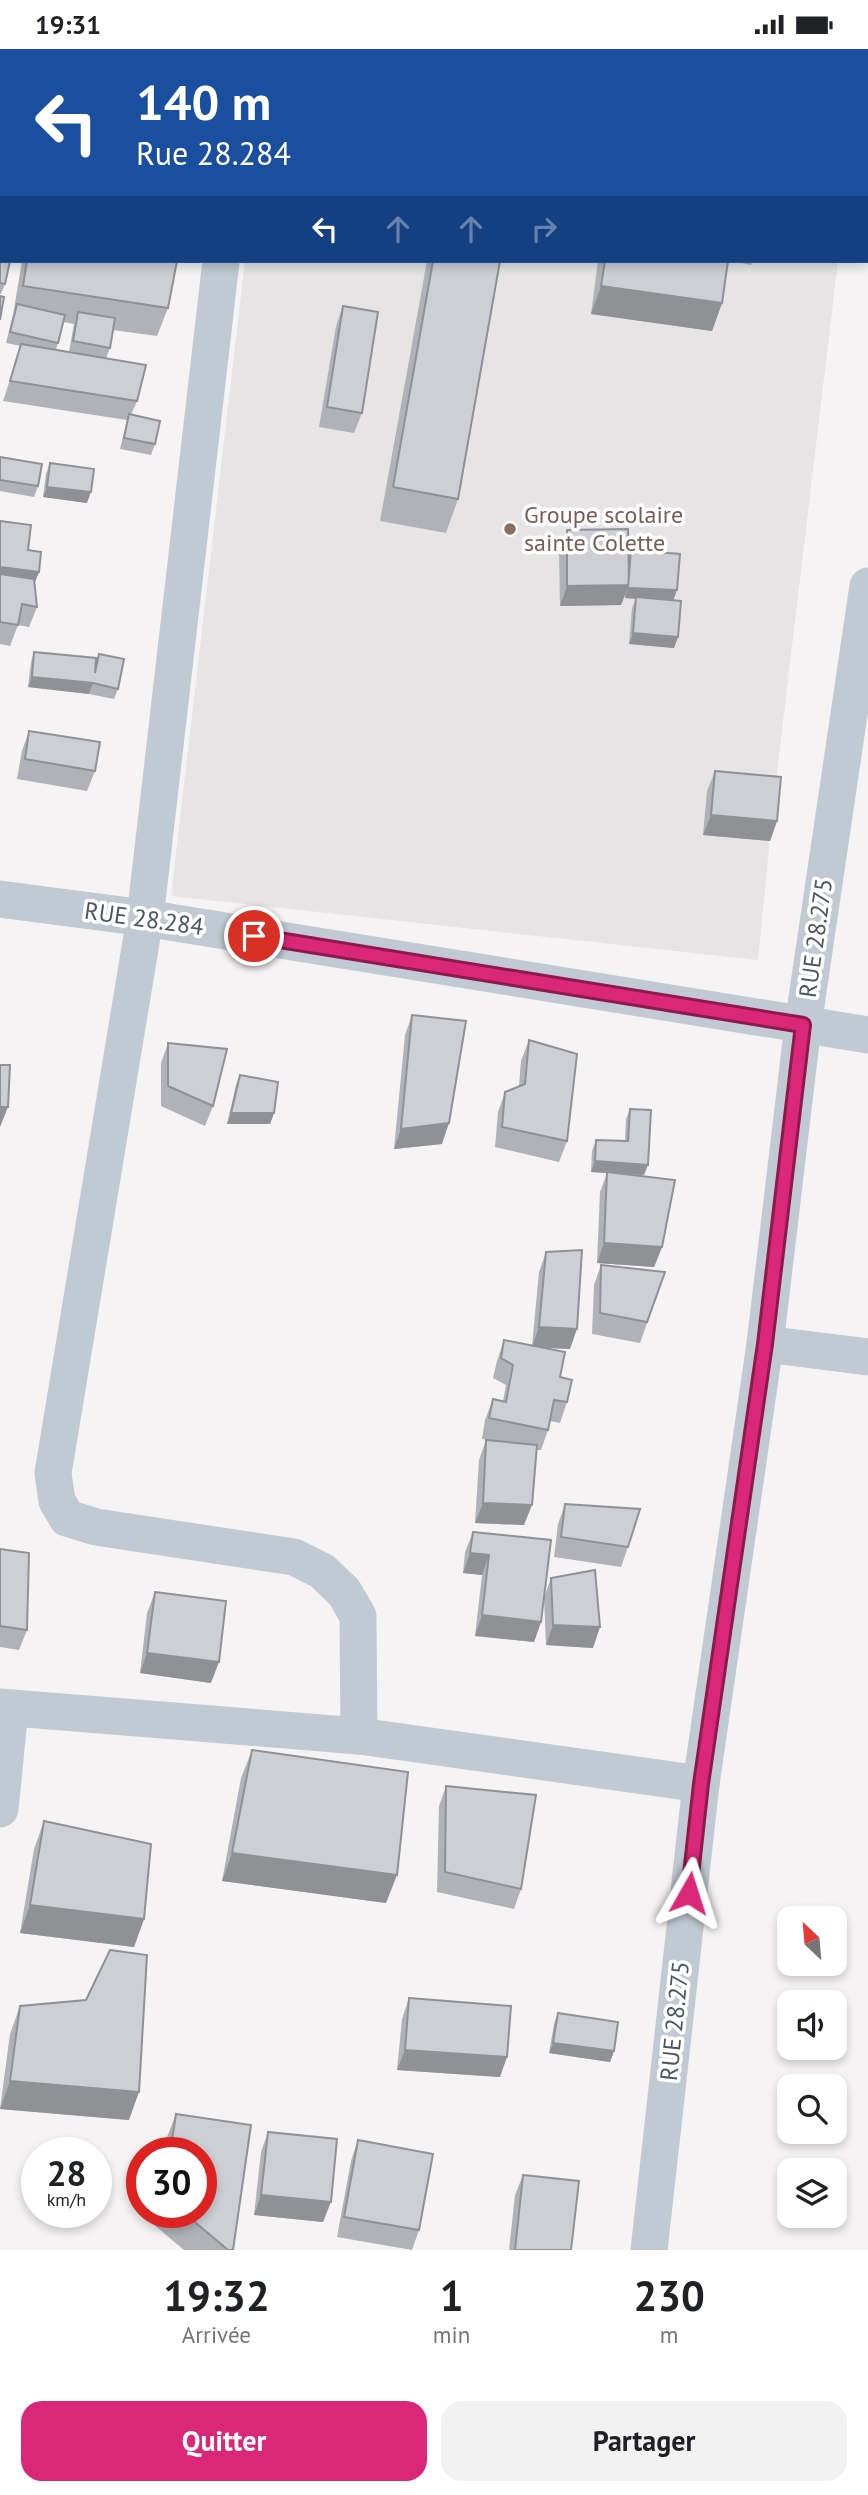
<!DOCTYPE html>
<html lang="fr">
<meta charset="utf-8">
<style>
:root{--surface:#fff;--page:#f2f2f2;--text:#202124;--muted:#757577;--accent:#db2777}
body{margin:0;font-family:"PT Sans",sans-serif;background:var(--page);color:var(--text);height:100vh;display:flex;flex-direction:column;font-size:26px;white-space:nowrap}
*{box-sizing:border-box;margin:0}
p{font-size:23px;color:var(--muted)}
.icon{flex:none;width:38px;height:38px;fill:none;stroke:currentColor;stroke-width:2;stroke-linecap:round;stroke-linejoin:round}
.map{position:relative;height:2201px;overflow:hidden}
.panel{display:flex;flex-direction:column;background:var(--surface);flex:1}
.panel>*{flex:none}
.hud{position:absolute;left:0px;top:0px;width:868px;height:214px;box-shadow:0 4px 10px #0003;background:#1a4fa0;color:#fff;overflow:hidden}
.needle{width:46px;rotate:334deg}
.buttons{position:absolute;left:777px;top:1857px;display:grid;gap:14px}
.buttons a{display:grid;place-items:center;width:70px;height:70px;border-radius:14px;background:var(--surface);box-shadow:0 4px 10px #0003;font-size:35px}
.speed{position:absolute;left:21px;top:2088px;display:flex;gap:14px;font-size:35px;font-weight:700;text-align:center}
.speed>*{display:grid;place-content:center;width:91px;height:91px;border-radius:50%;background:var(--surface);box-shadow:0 4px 10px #0003;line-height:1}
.speed small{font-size:18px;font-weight:400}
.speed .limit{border:10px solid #d22;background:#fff;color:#111}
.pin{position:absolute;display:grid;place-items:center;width:60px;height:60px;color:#fff;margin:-30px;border:4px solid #fff;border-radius:50%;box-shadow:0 2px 7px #0007}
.me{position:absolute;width:77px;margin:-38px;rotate:6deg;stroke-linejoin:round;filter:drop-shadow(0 0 5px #0008)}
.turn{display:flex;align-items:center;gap:24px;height:147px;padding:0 21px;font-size:32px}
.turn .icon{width:91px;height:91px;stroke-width:2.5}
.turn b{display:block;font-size:49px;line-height:60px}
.lanes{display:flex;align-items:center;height:66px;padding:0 21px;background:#0003;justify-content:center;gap:35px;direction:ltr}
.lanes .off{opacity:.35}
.eta{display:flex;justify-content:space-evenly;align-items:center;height:119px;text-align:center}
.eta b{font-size:42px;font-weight:800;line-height:49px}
.primary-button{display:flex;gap:14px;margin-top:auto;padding:14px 21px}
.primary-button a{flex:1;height:80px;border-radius:21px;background:var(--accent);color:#fff;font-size:28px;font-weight:800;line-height:80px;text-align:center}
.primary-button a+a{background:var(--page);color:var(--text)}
.status{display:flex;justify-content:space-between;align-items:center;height:49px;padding:0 35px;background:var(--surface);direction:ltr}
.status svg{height:19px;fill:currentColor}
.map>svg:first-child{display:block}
.education{fill:#e6e4e5}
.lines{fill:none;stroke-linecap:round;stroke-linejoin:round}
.minor{stroke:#c1cad2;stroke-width:37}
.wall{fill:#b0b2b7;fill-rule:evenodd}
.shaded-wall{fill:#909195}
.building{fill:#cdcfd5;stroke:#909195;stroke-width:2}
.route-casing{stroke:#8e194d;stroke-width:18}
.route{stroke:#db2777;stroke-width:12}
.education-dot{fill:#8d6e63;stroke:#fff;stroke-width:2.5}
.labels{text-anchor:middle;stroke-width:7;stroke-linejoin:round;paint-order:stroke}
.education-label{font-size:24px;fill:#785e54;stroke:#fff;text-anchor:start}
.street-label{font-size:24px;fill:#4a5661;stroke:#fff}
</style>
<div class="status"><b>19:31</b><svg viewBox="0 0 49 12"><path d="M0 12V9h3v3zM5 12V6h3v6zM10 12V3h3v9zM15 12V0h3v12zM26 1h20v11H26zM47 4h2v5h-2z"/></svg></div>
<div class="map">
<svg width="868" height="2201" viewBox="0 0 868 2201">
<rect width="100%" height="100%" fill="#f5f3f3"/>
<g class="education">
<path d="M270,0H863L270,2Z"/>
<path d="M245,212H838L774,748L758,911L171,847Z"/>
</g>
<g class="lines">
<g class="minor">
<path d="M246,2V0"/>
<path d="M221,212L145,869L53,1424L57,1452L67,1469L96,1478L294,1508L322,1522L344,1543L358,1567L359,1687"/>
<path d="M0,850L145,869L868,986"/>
<path d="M765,1295L868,1308"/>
<path d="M0,1658L359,1687L701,1735"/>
<path d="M0,1760L10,1660"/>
<path d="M649,2201L701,1735L765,1295L803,976L868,537"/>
</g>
</g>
<g class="wall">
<rect x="0" y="59" width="2" height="112"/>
<path d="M0,191L5,235L1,245H0Z"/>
<path d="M22,212H177L168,259L157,287L113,281L110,299L106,309L137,352L131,366L155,395L151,406L120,400L127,371L3,352L21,297L6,294L13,266ZM63,273L74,275L69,303L56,301Z"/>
<path d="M427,212H500L458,450L446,484L380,472Z"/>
<path d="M598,212H728L722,254L712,282L591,265Z"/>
<path d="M732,212H752L751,216Z"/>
<path d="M343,257L362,364L354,384L319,378L336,277Z"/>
<path d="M0,408L38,437L34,448L0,442Z"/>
<path d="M50,414L87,454L43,448L46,425Z"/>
<path d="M0,472L28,501L39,523L34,535L37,558L29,578L18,576L10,597L0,595Z"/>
<path d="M567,481L628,509L631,501L674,551L678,588L674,599L629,595L632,559L636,550L625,549V546L621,556L560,557L559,501Z"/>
<path d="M34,603L96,615L99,605L118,640L114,650L89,645L28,638L31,613Z"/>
<path d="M29,682L95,722L87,742L17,730L22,702Z"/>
<path d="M715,722L777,772L770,792L703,786L707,742Z"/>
<path d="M412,966L442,1095L394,1100L405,986Z"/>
<path d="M529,991L567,1092L559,1113L495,1098L498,1063L505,1043L519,1037L521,1012Z"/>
<path d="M168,994L213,1057L205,1077L161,1057V1014Z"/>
<path d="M240,1026L274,1064L270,1075H227L236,1036Z"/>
<path d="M630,1060L644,1126L626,1125L662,1198L654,1218L597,1214L600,1143L607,1124L591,1123L592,1102L596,1091L625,1092L626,1070Z"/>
<path d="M546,1203L570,1300L544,1299L560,1328L567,1353L560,1374L550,1372L548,1381L541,1401H536L524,1476L475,1474L479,1411L486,1391H488L482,1390L485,1371L493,1350L503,1352L506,1336L493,1329L497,1312L504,1291L532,1297L539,1223Z"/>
<path d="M601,1216L665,1223L640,1294L592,1285L594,1236Z"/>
<path d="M565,1455L628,1498L621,1518L554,1508L558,1475Z"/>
<path d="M473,1483L544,1549L551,1529L593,1599L546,1596L544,1550L541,1573L534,1593L475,1587L482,1526L463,1524L465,1503Z"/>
<path d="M0,1500L27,1581L19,1601L0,1598Z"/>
<path d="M155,1543L211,1634L140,1624L147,1564Z"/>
<path d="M252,1701L386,1854L222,1832L241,1729Z"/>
<path d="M446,1737L521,1840L514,1860L437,1843L439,1757Z"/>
<path d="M44,1772L144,1870L134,1898L20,1884L34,1800Z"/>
<path d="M409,1949L500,2028L397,2021L402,1970Z"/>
<path d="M20,1957L129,2071L0,2060L10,1985Z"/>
<path d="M558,1964L614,2002L610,2013L549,2004L554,1975Z"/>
<path d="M176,2065L251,2076L233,2201H184L153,2175L155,2163H201V2104H164L165,2093Z"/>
<path d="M268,2083L323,2173L254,2166L261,2103Z"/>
<path d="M358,2091L419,2181L412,2201L337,2188L351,2112Z"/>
<path d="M523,2126L571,2201H509L515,2146Z"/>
</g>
<g class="shaded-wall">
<path d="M0,160L2,161V171H0Z"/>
<path d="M601,237L722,254L712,282L591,265Z"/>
<path d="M47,438L91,443L87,454L43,448Z"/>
<path d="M0,518L39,523L31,543L0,539Z"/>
<path d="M629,536L621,556L560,557L567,537Z"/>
<path d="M628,539L677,541L673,552L625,549Z"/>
<path d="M633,584L678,588L674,599L629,595Z"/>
<path d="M32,628L93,634L89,645L28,638Z"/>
<path d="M711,766L777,772L770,792L703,786Z"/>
<path d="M0,1058H8L0,1078Z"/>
<path d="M231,1064H274L270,1075H227Z"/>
<path d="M449,1074L442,1095L394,1100L401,1080Z"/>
<path d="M595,1112L648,1116L644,1126L591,1123Z"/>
<path d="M604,1194L662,1198L654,1218L597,1214Z"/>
<path d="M539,1278L577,1280L570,1300L532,1298Z"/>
<path d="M483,1454L532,1456L524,1476L475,1474Z"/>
<path d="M470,1504L489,1506L482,1526L463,1524Z"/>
<path d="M482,1566L541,1573L534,1593L475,1587Z"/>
<path d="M553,1576L600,1578L593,1599L546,1596Z"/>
<path d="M147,1604L219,1613L211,1634L140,1624Z"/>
<path d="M232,1804L397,1826L386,1854L222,1832Z"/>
<path d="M30,1856L144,1870L134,1898L20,1884Z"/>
<path d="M553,1994L614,2002L610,2013L549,2004Z"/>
<path d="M405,2001L507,2008L500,2028L397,2021Z"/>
<path d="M10,2032L139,2043L129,2071L0,2060Z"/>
<path d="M261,2146L331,2153L323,2173L254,2166Z"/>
</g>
<g class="building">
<path d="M0,59H2V123L0,122Z"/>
<path d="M0,139H2V161L0,160Z"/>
<path d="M0,191L2,192V212H10L5,235L0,234Z"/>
<path d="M27,212H177L168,259L23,237Z"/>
<path d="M433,212H500L458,450L393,438Z"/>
<path d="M605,212H728L722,254L601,237Z"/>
<path d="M0,247L4,248L0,271Z"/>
<path d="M17,255L65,266L58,294L10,283Z"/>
<path d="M343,257L378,263L362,364L327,358Z"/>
<path d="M78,263L115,269L110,299L73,292Z"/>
<path d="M21,295L146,316L137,352L10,332Z"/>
<path d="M129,365L160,372L155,395L124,389Z"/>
<path d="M0,408L42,415L38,437L0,431Z"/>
<path d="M50,414L94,420L91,443L47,438Z"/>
<path d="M0,472L31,476L28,501L41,503L39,523L0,518Z"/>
<path d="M628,480L629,536L567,537V481Z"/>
<path d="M631,501L680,505L677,541L628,539Z"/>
<path d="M0,525L34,530L37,558L22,555L18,576L0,573Z"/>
<path d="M636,548L681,552L678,588L633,584Z"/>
<path d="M34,603L96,609L95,624L99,605L124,610L118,640L93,634L32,628Z"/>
<path d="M29,682L100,693L95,722L25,710Z"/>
<path d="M715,722L781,728L777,772L711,766Z"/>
<path d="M412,966L466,972L449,1074L401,1080Z"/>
<path d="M529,991L577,1005L567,1092L502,1078L505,1043L525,1035Z"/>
<path d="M168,994L227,1000L213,1057L168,1037Z"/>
<path d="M0,1016H10L8,1058H0Z"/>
<path d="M240,1026L278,1033L274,1064H231Z"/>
<path d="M630,1060L651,1061L648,1116L595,1112L596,1091L628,1092Z"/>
<path d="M607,1123L675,1131L662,1198L604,1194Z"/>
<path d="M582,1201L577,1280L539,1278L546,1203Z"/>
<path d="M601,1216L665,1223L647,1273L600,1264Z"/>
<path d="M504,1291L565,1303L560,1328L572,1331L567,1353L554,1351L548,1381L489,1369L493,1350L506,1353L513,1316L501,1309Z"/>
<path d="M486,1391L537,1396L532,1456L483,1454Z"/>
<path d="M565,1455L640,1460L628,1498L561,1488Z"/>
<path d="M473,1483L551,1491L541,1573L482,1566L489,1506L470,1504Z"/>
<path d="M0,1500L29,1504L27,1581L0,1577Z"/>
<path d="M595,1521L600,1578L553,1576L551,1529Z"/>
<path d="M155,1543L226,1552L219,1613L147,1604Z"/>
<path d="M252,1701L408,1723L397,1826L232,1804Z"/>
<path d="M446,1737L536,1746L521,1840L445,1823Z"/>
<path d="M44,1772L151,1795L144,1870L30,1856Z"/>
<path d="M110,1901L147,1906L139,2043L10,2032L20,1957L86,1951Z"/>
<path d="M409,1949L511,1957L507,2008L405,2001Z"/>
<path d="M558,1964L618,1973L614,2002L553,1994Z"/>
<path d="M176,2065L251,2076L233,2201H228L183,2163H201V2104H170Z"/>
<path d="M268,2083L337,2090L331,2153L261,2146Z"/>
<path d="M358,2091L433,2105L419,2181L344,2168Z"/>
<path d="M523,2126L579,2132L571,2201H515Z"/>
</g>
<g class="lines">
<g class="route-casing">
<path id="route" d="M254,887L803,976L765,1295L701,1735L689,1844"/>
</g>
<use href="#route" class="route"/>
</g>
<circle class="education-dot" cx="510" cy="480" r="7"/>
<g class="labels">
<g class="education-label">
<text x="524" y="474">Groupe scolaire<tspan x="524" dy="28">sainte Colette</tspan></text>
</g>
<g class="street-label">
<text transform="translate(144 870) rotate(8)" y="8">RUE 28.284</text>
<text transform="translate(816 889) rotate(-82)" y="8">RUE 28.275</text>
<text transform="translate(675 1972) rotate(-84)" y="8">RUE 28.275</text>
</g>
</g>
</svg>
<div class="buttons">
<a><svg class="needle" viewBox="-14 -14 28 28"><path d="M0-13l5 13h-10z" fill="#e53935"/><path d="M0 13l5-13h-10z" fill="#757577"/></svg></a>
<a><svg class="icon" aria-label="sound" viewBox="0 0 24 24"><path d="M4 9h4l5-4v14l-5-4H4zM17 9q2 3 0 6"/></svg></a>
<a><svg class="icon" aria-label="search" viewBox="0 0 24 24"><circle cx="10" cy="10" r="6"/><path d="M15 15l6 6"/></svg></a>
<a><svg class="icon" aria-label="layers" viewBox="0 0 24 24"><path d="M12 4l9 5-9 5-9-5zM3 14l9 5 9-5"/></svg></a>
</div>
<div class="speed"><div>28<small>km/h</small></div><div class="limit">30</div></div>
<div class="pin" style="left:254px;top:887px;background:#d93025"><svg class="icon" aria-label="arrive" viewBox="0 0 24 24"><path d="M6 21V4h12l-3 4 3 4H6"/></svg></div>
<svg class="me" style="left:689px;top:1844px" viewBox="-20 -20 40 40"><path d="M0-17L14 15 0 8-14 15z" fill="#db2777" stroke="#fff" stroke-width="4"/></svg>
<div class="hud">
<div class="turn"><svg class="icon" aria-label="left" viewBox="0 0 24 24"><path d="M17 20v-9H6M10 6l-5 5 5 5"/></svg><div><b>140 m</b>Rue 28.284</div></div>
<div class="lanes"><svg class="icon" aria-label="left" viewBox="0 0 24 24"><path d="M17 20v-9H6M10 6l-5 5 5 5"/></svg><svg class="icon off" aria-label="ahead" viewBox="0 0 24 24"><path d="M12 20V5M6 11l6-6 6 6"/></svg><svg class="icon off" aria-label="ahead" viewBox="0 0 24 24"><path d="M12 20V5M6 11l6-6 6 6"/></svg><svg class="icon off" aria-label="right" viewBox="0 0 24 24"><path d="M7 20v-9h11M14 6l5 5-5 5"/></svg></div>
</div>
</div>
<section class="panel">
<div class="eta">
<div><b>19:32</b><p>Arrivée</p></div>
<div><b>1</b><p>min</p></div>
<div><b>230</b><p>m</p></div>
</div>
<div class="primary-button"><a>Quitter</a><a>Partager</a></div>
</section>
